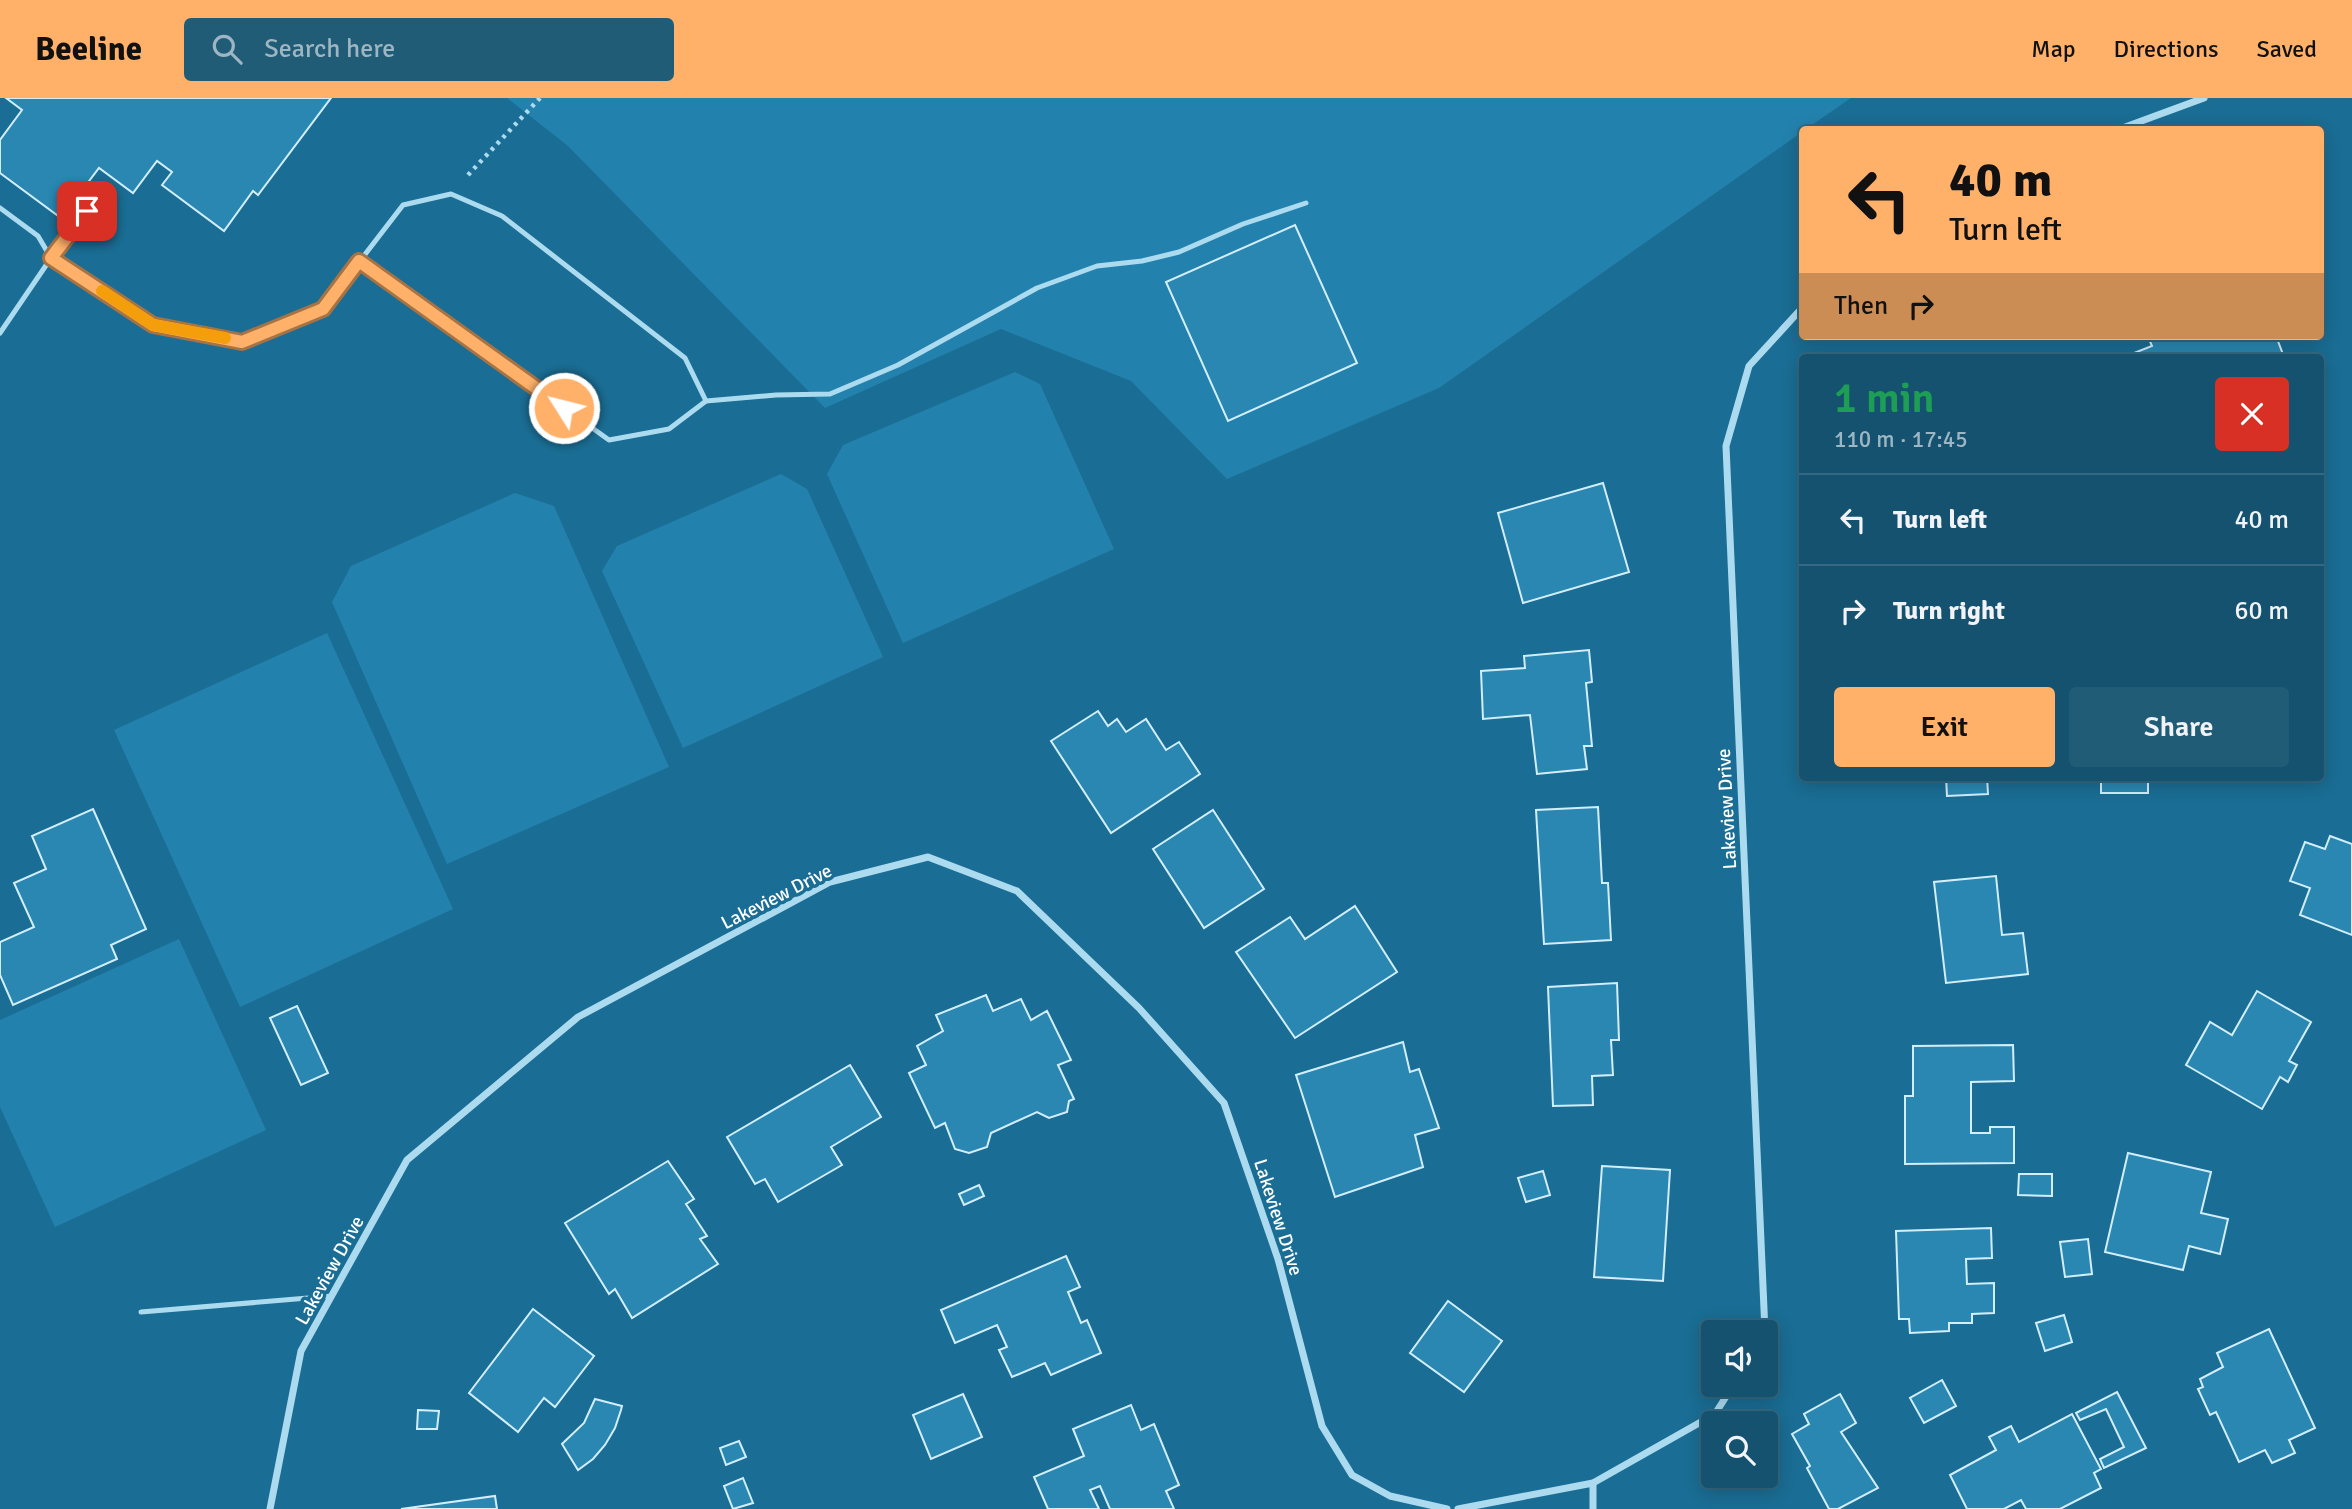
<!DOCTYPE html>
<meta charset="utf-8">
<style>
:root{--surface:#14526f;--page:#215c77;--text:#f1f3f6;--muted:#9db6c3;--line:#336982;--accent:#ffb16a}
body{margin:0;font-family:Signika,sans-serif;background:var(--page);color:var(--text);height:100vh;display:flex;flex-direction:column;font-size:26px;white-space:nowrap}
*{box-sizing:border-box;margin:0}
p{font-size:23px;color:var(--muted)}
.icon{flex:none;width:38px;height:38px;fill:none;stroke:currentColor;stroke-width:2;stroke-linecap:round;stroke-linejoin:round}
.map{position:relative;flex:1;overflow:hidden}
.sheet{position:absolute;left:1799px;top:256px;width:525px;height:427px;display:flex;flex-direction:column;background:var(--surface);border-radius:7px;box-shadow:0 4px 18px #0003,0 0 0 2px var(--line)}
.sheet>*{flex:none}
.top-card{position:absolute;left:1799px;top:28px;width:525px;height:214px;border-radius:7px;box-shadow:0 4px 18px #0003,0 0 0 2px var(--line);background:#ffb16a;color:#111;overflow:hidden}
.controls{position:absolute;left:1701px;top:1222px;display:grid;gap:14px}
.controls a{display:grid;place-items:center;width:77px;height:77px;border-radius:7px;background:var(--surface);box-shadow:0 4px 18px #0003,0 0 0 2px var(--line);font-size:35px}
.pin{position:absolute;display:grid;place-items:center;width:60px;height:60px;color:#fff;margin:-30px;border-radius:14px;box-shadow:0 4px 10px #0006}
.me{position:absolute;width:77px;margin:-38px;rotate:306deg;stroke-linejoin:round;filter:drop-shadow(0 0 5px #0008)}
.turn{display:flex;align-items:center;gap:24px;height:147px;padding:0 35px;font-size:32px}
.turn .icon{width:91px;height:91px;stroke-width:2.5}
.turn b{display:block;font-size:49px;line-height:60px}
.then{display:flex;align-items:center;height:66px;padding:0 35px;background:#0003;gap:14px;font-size:26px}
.round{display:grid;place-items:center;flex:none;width:74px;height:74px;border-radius:7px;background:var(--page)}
.headline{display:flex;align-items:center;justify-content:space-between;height:119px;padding:0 35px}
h1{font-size:42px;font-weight:600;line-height:52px;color:#1e9e55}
.button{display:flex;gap:14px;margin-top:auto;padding:14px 35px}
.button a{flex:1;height:80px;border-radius:7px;background:var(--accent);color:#111;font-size:28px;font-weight:600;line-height:80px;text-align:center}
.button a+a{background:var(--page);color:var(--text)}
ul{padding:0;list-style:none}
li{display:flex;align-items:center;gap:21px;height:91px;padding:0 35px;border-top:2px solid var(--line)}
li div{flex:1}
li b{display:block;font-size:26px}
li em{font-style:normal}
header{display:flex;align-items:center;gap:42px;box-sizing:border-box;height:98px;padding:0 35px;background:var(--accent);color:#111}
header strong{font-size:33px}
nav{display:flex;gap:38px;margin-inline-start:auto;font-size:24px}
.search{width:490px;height:63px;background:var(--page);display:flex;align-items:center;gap:18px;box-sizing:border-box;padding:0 24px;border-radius:7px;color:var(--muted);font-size:26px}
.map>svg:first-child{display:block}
.green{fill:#2382ad}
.building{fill:#2987b2;stroke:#d3eefb;stroke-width:2}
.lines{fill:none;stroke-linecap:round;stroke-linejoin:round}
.path{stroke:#acdbf0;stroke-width:4.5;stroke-dasharray:3.5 5;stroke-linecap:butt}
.service{stroke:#acdbf0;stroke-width:5}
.minor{stroke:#acdbf0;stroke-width:7}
.route-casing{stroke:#a67345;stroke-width:18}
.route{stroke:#ffb16a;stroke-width:12}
.slow{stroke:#f59e0b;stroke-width:12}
.labels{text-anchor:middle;stroke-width:7;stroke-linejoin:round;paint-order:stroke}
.street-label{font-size:19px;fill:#fff;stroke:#1a6d94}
</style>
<header>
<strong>Beeline</strong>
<div class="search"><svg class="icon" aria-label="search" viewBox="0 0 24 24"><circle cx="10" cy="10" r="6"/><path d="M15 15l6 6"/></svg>Search here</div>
<nav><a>Map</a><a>Directions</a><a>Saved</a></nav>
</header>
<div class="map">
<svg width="2352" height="1411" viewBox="0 0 2352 1411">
<rect width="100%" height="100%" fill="#1a6d94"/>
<g class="green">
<path d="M507,0H1851L1806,31L1802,32V34L1439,290L1227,381L1131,283L1001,231L825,310L568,48Z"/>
<path d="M1015,274L1040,286L1114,451L903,545L827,376L843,347Z"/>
<path d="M781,376L807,391L883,559L683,650L602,473L617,448Z"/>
<path d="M515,395L554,408L669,669L447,766L332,504L351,468Z"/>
<path d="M327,535L453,811L240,909L114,632Z"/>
<path d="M179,841L266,1032L55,1129L0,1009V922Z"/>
</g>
<g class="building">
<path d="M6,0H331L258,97L253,93L224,133L162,87L172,74L157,63L133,95L99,70L61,120L0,75V42L22,12Z"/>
<path d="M1295,127L1357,265L1228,323L1166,184Z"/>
<path d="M2158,238H2276L2284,259H2124L2152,248L2149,241Z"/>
<path d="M1603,385L1629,474L1523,505L1498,415Z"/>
<path d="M1589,552L1592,584L1586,585L1592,648H1584L1587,671L1537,676L1530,617L1483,621L1481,573L1525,570L1524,558Z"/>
<path d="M1098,613L1108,628L1117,621L1126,634L1146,621L1166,652L1179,644L1200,676L1111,735L1051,643Z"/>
<path d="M1946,679H1987L1988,696L1947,698Z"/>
<rect x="2101" y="679" width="47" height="16"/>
<path d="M1598,709L1602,785H1608L1611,842L1544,846L1536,712Z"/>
<path d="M93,711L146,831L111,847L117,861L13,907L0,877V844L34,829L14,785L46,771L32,738Z"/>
<path d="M1213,712L1264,791L1204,830L1153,751Z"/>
<path d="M2330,738L2352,746V837L2300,817L2310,790L2290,783L2305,744L2325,751Z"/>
<path d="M1996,778L2002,837L2023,835L2028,876L1946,885L1934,784Z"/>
<path d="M1355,808L1397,874L1295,940L1236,854L1290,819L1305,841Z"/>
<path d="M1617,885L1619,942H1611L1613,977L1592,978L1593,1007L1553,1008L1548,889Z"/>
<path d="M2257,893L2311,924L2289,963L2297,967L2288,984L2280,979L2262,1011L2186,967L2210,924L2232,937Z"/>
<path d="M986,897L993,913L1021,901L1031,922L1047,913L1071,962L1058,967L1074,1001L1069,1003L1067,1014L1049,1020L1037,1014L991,1035L987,1049L969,1055L955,1051L945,1025L935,1030L909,975L926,967L917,948L943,933L936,917Z"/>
<path d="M297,908L328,975L301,987L270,920Z"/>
<path d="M1403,944L1410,974L1419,971L1439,1030L1415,1037L1423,1069L1335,1099L1296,977Z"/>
<path d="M2013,947L2014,983L1971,984V1035H1990V1029H2014V1065L1905,1066V998H1913V948Z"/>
<path d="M850,967L881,1019L831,1049L842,1067L778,1104L765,1081L755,1086L727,1039Z"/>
<path d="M2128,1055L2211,1074L2201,1115L2228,1121L2220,1156L2189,1148L2183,1172L2105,1154Z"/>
<path d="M668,1063L694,1101L686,1106L707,1138L700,1141L718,1166L632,1220L615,1191L609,1196L565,1125Z"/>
<path d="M1602,1068L1670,1072L1663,1183L1594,1179Z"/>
<path d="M1543,1073L1550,1097L1526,1104L1518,1080Z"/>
<path d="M2019,1076H2052V1098L2018,1097Z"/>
<path d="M979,1087L984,1098L964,1107L959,1096Z"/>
<path d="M1991,1130L1992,1160L1966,1161L1967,1186L1994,1185V1215L1972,1216V1225H1949V1233L1910,1235L1909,1221H1899L1896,1133Z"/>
<path d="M2088,1141L2092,1176L2065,1179L2060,1144Z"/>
<path d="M1066,1158L1080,1189L1068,1194L1081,1225L1087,1222L1101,1255L1051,1277L1045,1265L1012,1279L999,1252L1007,1249L997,1227L955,1245L941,1212Z"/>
<path d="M1448,1203L1502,1243L1464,1294L1410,1255Z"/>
<path d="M533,1211L594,1258L555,1309L544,1300L518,1334L469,1295Z"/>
<path d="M2064,1217L2072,1244L2045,1253L2036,1225Z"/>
<path d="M2269,1231L2315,1330L2289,1342L2295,1355L2272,1365L2265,1352L2239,1364L2216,1314L2210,1317L2198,1291L2203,1289L2200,1281L2223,1269L2217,1255Z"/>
<path d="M1942,1282L1956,1308L1924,1325L1910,1300Z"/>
<path d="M2117,1294L2146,1350L2104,1370L2100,1361L2124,1349L2106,1311L2080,1322L2076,1315Z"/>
<path d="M963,1296L982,1339L931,1361L913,1317Z"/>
<path d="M1840,1296L1856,1325L1841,1334L1878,1390L1838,1411H1829L1807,1370L1810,1368L1792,1336L1809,1326L1804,1316Z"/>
<path d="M595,1301L622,1308L621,1312L615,1330L605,1347L593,1361L578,1372L562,1346L584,1325Z"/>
<path d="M1131,1307L1141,1332L1154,1326L1179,1387L1166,1393L1174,1411H1110L1100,1388L1090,1392L1099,1411H1048L1034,1379L1084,1358L1073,1331Z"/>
<path d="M418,1312L439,1313L437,1331H417Z"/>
<path d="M2072,1316L2101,1371L2094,1375L2101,1390L2060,1411H2026L2021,1402L2004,1411H1967L1950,1377L1996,1352L1989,1339L2011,1328L2019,1344Z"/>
<path d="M739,1343L746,1359L726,1367L720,1350Z"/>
<path d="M743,1380L753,1405L733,1411L724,1388Z"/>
<path d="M495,1398L497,1411H401Z"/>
</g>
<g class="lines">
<path class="path" d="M468,77L540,0"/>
<g class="service">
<path d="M74,103L87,113L51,160L153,227L242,244L323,211L403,107L451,96L502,118L685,260L706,303L669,331L609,342L359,163"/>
<path d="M0,110L38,138L51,160L0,235"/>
<path d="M706,303L776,297L830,296L898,267L1037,190L1097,168L1142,163L1179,154L1243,126L1306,105"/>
<path d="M141,1214L332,1198"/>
</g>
<g class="minor">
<path d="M2117,32L2204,0"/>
<path d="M1765,1234L1726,348L1749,268L1802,210"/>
<path d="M270,1411L301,1253L407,1062L578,919L830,784L928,759L1017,793L1139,910L1224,1005L1278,1161L1322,1328L1352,1377L1390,1398L1447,1411"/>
<path d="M1458,1411L1593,1385L1715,1316L1734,1286"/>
<path d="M1593,1411V1385"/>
</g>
</g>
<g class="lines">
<g class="route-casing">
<path id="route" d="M87,113L51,160L153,227L242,244L323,211L359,163L564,310"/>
</g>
<use href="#route" class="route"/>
<path class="slow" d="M102,193L153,227L225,240"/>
</g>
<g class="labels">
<g class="street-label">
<text transform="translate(1726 711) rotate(-93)" y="7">Lakeview Drive</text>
<text transform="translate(776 798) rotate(-27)" y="7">Lakeview Drive</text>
<text transform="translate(1279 1119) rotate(72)" y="7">Lakeview Drive</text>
<text transform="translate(329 1172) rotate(-61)" y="7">Lakeview Drive</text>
</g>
</g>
</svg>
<div class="controls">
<a><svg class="icon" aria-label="sound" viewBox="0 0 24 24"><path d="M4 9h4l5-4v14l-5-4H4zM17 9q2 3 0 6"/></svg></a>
<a><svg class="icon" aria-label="search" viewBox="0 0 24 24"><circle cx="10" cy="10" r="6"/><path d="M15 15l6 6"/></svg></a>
</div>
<div class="pin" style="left:87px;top:113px;background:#d93025"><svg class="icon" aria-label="arrive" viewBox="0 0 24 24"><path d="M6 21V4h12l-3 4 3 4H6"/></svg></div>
<svg class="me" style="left:564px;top:310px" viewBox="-20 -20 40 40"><circle r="17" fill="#ffb16a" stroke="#fff" stroke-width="3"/><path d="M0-11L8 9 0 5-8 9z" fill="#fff"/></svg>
<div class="top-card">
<div class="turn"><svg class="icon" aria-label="left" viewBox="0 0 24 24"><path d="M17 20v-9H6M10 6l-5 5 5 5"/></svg><div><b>40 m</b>Turn left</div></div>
<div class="then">Then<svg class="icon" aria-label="right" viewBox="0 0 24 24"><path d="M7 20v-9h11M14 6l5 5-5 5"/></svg></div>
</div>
<section class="sheet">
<div class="headline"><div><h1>1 min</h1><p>110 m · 17:45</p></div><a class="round" style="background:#d93025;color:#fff"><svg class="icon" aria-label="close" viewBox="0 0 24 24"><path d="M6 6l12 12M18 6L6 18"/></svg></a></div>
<ul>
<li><svg class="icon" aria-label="left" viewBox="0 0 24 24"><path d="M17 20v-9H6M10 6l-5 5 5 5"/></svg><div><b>Turn left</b></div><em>40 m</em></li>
<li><svg class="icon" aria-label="right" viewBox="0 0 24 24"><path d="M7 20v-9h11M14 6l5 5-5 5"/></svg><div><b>Turn right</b></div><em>60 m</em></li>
</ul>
<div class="button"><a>Exit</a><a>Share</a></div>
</section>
</div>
